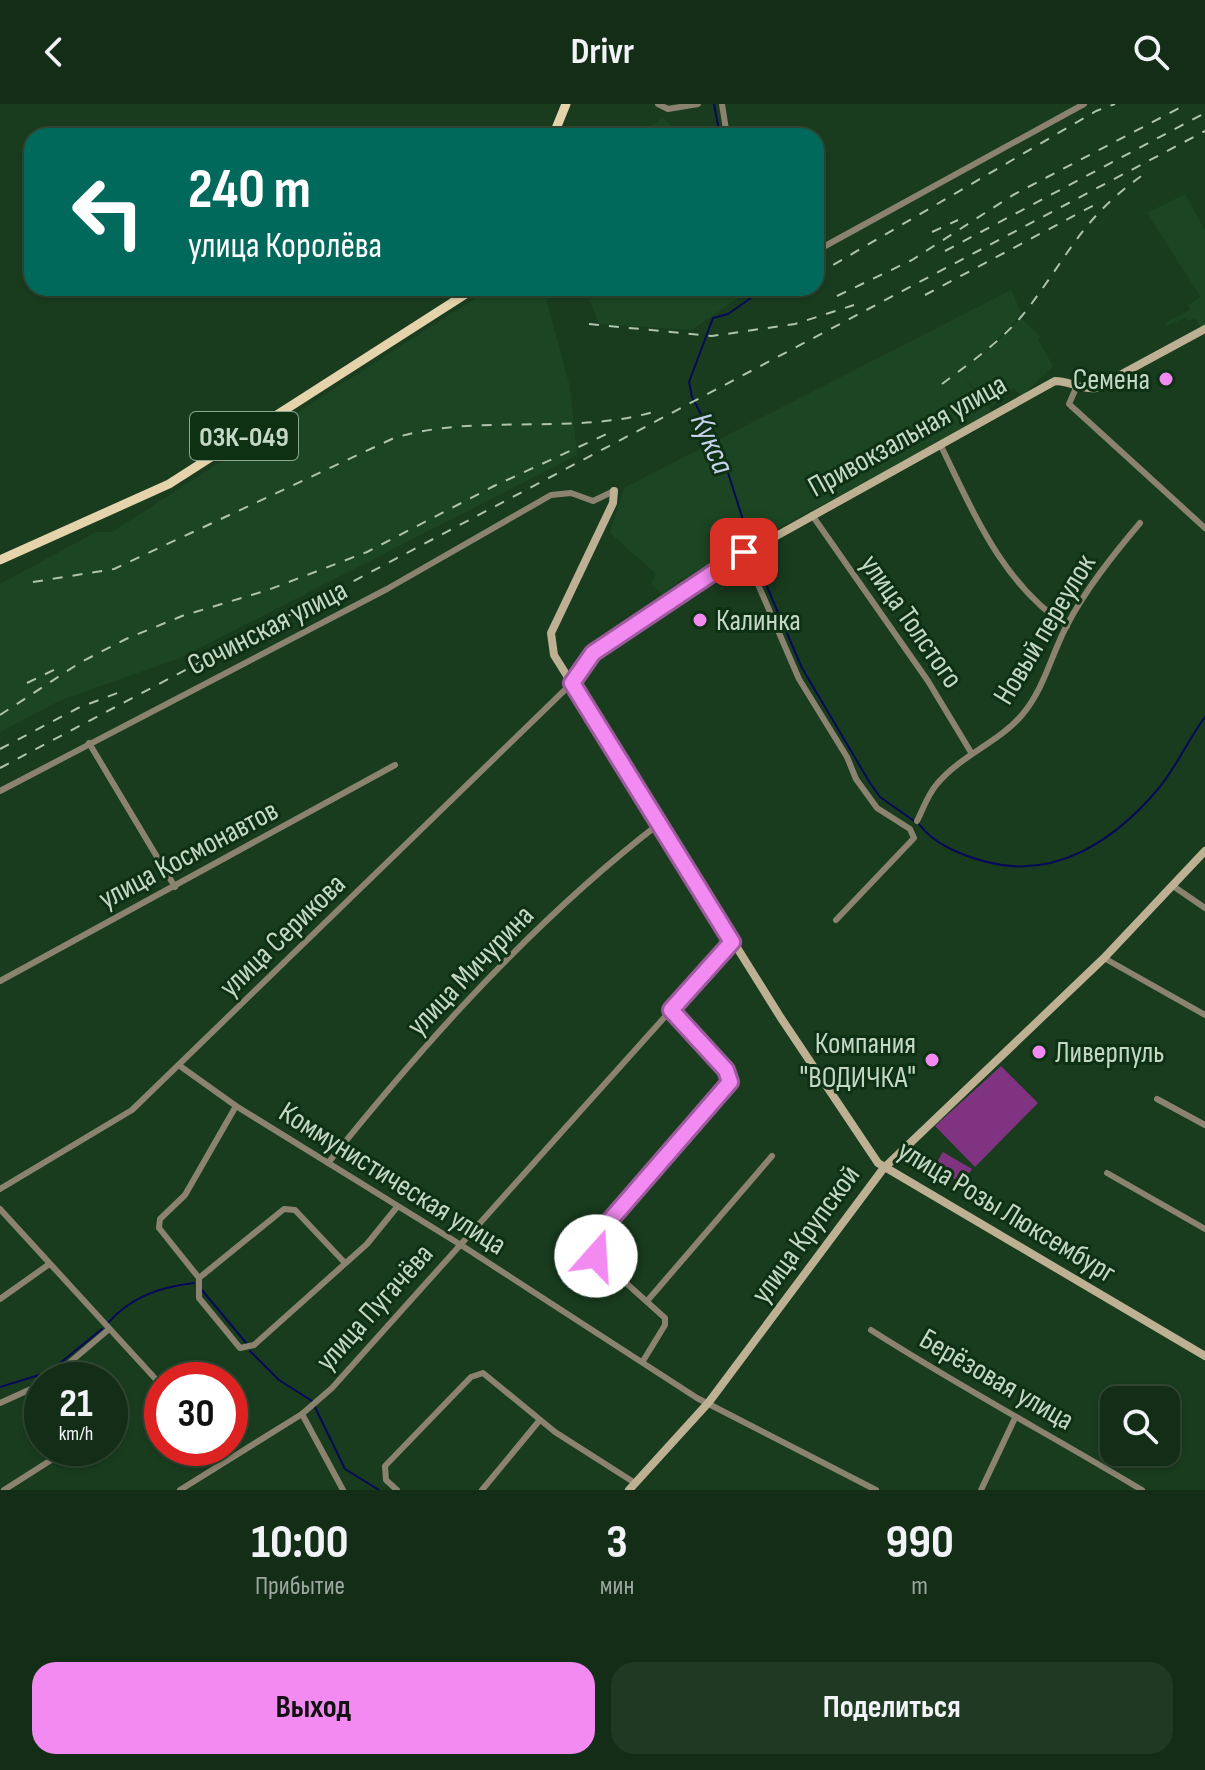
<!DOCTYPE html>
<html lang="ru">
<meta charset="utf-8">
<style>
:root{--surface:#132d16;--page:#203923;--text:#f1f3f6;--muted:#9da8a1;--line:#324935;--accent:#f28af2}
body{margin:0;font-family:"Sofia Sans Condensed",sans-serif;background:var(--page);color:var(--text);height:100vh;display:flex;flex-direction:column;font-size:30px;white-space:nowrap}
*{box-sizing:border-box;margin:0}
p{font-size:26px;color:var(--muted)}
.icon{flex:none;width:44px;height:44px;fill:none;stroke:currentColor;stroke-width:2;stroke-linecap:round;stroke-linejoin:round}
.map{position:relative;height:1386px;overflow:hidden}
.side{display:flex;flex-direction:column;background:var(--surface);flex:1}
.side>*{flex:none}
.hud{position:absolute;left:24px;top:24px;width:800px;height:168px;border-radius:24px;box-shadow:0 2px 6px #0004,0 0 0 2px var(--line);background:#00695c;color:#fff;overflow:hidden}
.controls{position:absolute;left:1100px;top:1282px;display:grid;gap:16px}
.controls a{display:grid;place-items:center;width:80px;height:80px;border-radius:16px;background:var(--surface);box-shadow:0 2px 6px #0004,0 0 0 2px var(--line);font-size:40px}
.speed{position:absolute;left:24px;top:1258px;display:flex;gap:16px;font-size:40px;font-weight:700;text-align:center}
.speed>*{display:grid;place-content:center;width:104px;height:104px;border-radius:50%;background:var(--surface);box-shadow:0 2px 6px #0004,0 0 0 2px var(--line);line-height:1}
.speed small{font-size:20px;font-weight:400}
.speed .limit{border:12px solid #d22;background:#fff;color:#111}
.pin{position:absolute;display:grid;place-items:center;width:68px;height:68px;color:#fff;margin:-34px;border-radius:16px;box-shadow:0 4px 12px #0006}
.me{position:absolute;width:88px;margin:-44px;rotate:19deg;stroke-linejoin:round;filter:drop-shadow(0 0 6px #0008)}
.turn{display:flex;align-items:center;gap:28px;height:168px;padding:0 32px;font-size:36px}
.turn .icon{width:104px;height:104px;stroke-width:2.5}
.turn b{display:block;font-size:56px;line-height:68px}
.eta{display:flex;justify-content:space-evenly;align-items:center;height:136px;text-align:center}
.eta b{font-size:48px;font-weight:700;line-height:56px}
.button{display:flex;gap:16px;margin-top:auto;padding:16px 32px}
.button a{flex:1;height:92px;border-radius:24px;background:var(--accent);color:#111;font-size:32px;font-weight:700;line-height:92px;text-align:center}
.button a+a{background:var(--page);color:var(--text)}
header{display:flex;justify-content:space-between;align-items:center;height:104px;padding:0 32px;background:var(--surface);font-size:36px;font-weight:700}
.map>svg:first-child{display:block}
.built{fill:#1c4623}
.green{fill:#7f3380}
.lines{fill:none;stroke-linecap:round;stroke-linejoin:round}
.stream{stroke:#050a58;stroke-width:2}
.street{stroke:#8b8370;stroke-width:6}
.secondary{stroke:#beb092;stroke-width:8}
.primary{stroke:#e5d3ac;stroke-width:9}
.rail{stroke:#aec4af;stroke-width:2;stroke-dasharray:10 10;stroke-linecap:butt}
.route-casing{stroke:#9d5a9d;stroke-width:20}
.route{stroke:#f28af2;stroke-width:14}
.poi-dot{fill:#f28af2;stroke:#0e3114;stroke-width:3}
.labels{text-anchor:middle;stroke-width:6;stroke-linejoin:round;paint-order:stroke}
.shield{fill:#0e3114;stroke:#8da690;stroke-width:2}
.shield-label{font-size:28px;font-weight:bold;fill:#c4d8c5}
.poi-label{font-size:30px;fill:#c4d8c5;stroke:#0e3114;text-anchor:end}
.street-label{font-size:30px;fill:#c4d8c5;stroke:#0e3114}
.water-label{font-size:32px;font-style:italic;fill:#c7d3ee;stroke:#0e3114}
</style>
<header><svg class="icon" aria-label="back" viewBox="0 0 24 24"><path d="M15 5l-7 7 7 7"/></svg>Drivr<svg class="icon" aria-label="search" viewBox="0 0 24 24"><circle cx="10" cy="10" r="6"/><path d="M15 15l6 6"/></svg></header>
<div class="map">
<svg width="1205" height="1386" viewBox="0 0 1205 1386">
<rect width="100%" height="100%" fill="#193c1e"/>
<g class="built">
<path d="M663,14L680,32H634Z"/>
<path d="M1185,90L1205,127V221L1200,223L1195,214L1188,217L1186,213L1167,222L1165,219L1190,206L1188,201L1201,193L1147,109Z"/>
<path d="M491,184H541L546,195L570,283L577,351L180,554L61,596L0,628V480L96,428H112Z"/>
<path d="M585,184H752L692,226L599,220Z"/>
<path d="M1011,186L1022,210L961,272L1021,214L1040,232L1038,236L1053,262L1022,292L1013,284L993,302L963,273L994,309L677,478L663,491L651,480L656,470L610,429L624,384Z"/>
</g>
<g class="green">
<path d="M1001,962L1038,999L975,1063L935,1022Z"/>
<path d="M943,1048L972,1065L963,1080L934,1063Z"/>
</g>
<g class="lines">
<g class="stream">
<path d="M714,0L720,32"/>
<path d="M751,441L723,353L692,293L689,278L713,214L728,210L765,184"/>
<path d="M752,448L802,564L870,679L880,693L914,717"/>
<path d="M919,720C933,740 963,752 987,758C1056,776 1115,736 1158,685C1174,667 1189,634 1205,613"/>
<path d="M201,1185L247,1240"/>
<path d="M107,1220C130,1193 160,1183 194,1179"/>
<path d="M250,1247L279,1276L312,1297L345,1365L379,1386"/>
<path d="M0,1283L49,1268L102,1225"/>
</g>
<g class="street">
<path d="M658,0L668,5L698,0"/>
<path d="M722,0L727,32"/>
<path d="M816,147L1084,0"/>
<path d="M1076,284L1069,300L1205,424"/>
<path d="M940,340C973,407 1002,480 1067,522"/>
<path d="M812,411L928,577L972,650"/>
<path d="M744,448L799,575L847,653L856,675L877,704L910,725L914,734L836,816"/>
<path d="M89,639L175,783"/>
<path d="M0,687L387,485L551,391L571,389L593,397L614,387"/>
<path d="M917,717C923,705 928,690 937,680C961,651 998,639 1022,611C1044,585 1051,552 1066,523C1085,486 1113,451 1140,419"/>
<path d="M1173,782L1205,804"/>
<path d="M1104,854L1205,911"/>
<path d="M0,877L395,661"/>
<path d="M180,962L236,1002L461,1141L697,1294L876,1386"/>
<path d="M1157,995L1205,1021"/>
<path d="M236,1002L185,1091L160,1115L159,1124L199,1174V1194L240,1244L254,1241L367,1140L397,1103"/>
<path d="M328,1059C426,937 535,815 660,719"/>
<path d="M1107,1069L1205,1125"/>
<path d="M0,1085L132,1006L572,579"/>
<path d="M0,1105L162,1282"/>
<path d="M199,1174L284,1105L295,1106L345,1159"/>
<path d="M0,1195L48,1161"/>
<path d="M648,1196L772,1052"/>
<path d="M871,1226C960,1283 1052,1332 1142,1386"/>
<path d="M643,1257L665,1221V1214L596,1152L591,1143L593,1136L730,978L726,966L671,906"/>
<path d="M49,1276L108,1226"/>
<path d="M0,1299L42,1280"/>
<path d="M302,1310L343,1386"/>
<path d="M216,1344L224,1358"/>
<path d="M4,1386L70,1344"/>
<path d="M180,1386L302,1310L332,1284L732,838"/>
<path d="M397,1386L386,1376L385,1362L471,1273L483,1269L555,1328L635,1379"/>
<path d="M482,1386L539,1317"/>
<path d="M981,1386L1015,1314"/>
</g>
<g class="secondary">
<path d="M614,387L613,399L551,529L554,551L781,914L878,1059L1205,1252"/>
<path d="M572,579L593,549L644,517L692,479L1055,277C1071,277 1080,286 1096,284L1205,225"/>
<path d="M629,1386L709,1298L883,1065L1104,854L1205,747"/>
</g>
<g class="primary">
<path d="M553,32L566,0"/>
<path d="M0,456L169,380L475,184"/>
</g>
<g class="rail">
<path d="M932,128L958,116"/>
<path d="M945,147L1205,9"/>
<path d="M816,171L1096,7L1115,0"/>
<path d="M792,185L794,184"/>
<path d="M925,191L1098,99"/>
<path d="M837,192L912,156L1013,91L1187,0"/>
<path d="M589,220L712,232L795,220L854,201"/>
<path d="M942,280C971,258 1003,236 1026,207C1071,148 1082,113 1147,68"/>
<path d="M33,478L114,465L394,334C481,308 574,333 660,306"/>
<path d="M27,579L60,563"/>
<path d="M0,611L81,558L126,535L182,512L268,486L367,448L494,382L611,328"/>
<path d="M0,645L78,604L120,588"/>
<path d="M0,664L1205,27"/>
</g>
</g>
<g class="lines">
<g class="route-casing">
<path id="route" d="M596,1152L591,1143L593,1136L730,978L726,966L671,906L732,838L572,579L593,549L744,448"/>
</g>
<use href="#route" class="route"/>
</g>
<g class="poi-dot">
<circle cx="1166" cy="275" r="8"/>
<circle cx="700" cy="516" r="8"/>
<circle cx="1039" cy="948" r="8"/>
<circle cx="932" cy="956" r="8"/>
</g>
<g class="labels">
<rect class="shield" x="190" y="308" width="108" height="48" rx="6"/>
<g class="shield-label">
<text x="244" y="342">03К-049</text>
</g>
<g class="poi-label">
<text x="1150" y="285">Семена</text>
<text x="716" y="526" text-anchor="start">Калинка</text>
<text x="916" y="949">Компания<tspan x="916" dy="34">"ВОДИЧКА"</tspan></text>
<text x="1055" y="958" text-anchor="start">Ливерпуль</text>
</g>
<g class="street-label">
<text transform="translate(907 331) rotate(-29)" y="10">Привокзальная улица</text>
<text transform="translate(912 517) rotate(55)" y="10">улица Толстого</text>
<text transform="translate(267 523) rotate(-27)" y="10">Сочинская улица</text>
<text transform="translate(1044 525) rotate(-59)" y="10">Новый переулок</text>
<text transform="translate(188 750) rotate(-28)" y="10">улица Космонавтов</text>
<text transform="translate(282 831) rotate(-44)" y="10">улица Серикова</text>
<text transform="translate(470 866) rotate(-46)" y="10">улица Мичурина</text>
<text transform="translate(393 1074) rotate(32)" y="10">Коммунистическая улица</text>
<text transform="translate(1007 1107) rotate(31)" y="10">улица Розы Люксембург</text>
<text transform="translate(805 1130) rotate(-54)" y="10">улица Крупской</text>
<text transform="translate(374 1203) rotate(-48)" y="10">улица Пугачёва</text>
<text transform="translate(997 1275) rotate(30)" y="10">Берёзовая улица</text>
</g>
<g class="water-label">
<text transform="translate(713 339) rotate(66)" y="11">Кукса</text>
</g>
</g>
</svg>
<div class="controls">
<a><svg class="icon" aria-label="search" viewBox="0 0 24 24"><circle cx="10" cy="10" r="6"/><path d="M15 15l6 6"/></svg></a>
</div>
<div class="speed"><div>21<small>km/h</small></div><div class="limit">30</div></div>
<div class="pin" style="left:744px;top:448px;background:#d93025"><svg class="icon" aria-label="arrive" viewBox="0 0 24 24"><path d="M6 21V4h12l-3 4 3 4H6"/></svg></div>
<svg class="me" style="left:596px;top:1152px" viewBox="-20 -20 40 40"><circle r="19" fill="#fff"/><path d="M0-13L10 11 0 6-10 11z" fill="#f28af2"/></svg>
<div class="hud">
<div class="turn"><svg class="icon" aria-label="left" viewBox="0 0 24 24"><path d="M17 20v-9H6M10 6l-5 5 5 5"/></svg><div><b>240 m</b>улица Королёва</div></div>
</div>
</div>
<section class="side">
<div class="eta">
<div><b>10:00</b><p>Прибытие</p></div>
<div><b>3</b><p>мин</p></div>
<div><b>990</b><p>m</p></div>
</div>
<div class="button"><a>Выход</a><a>Поделиться</a></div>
</section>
